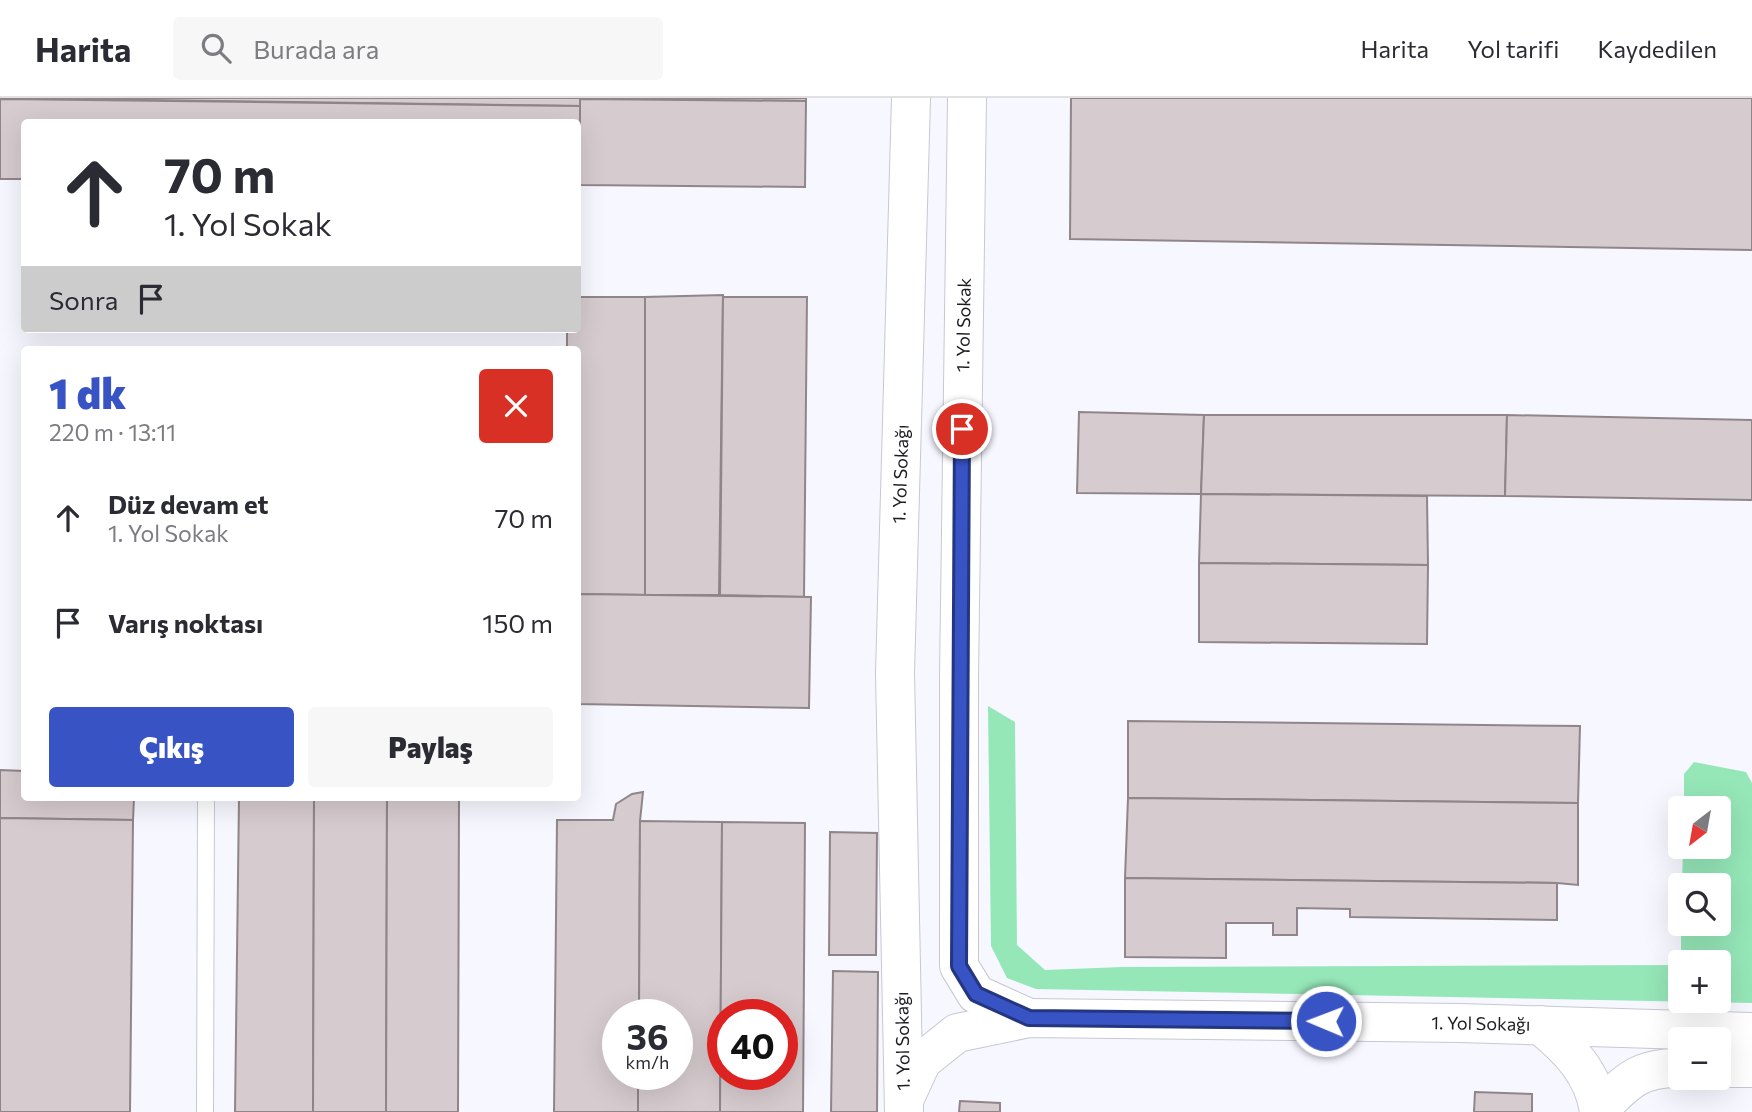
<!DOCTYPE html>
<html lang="tr">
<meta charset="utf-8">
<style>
:root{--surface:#fff;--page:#f7f7f7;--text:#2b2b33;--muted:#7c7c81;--line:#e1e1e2;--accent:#3853c4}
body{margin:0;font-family:Commissioner,sans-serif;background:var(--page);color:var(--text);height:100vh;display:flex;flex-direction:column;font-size:26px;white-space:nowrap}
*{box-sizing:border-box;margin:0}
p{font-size:23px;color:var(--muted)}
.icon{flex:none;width:38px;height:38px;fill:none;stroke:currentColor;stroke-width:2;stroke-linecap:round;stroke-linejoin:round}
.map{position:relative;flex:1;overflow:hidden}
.details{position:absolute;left:21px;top:248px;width:560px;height:455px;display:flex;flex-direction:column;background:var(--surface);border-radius:7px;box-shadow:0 7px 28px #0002}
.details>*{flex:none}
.hud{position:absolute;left:21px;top:21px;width:560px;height:214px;border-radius:7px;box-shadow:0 7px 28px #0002;background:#fff;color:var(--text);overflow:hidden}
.needle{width:46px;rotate:211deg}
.buttons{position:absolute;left:1668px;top:698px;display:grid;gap:14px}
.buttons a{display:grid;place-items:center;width:63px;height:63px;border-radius:7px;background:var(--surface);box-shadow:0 7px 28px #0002;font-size:35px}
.speed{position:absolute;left:602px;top:901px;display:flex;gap:14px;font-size:35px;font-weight:700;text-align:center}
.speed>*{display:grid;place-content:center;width:91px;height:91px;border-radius:50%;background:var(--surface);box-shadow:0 7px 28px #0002;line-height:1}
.speed small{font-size:18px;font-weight:400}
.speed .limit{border:10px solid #d22;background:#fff;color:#111}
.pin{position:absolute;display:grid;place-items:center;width:60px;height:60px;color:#fff;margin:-30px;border:4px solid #fff;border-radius:50%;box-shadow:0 2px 7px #0007}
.me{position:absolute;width:77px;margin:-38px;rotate:271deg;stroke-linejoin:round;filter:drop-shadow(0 0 5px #0008)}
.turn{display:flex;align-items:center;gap:24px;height:147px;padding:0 28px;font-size:32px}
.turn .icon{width:91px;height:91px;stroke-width:2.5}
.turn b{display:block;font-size:49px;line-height:60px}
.then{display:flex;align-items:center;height:66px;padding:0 28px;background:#0003;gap:14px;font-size:26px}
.round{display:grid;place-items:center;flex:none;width:74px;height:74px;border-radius:7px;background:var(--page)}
.overview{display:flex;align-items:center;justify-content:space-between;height:119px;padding:0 28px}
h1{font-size:42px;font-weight:800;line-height:52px;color:var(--accent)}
.primary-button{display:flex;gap:14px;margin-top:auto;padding:14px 28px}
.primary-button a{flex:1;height:80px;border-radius:7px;background:var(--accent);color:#fff;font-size:28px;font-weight:800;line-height:80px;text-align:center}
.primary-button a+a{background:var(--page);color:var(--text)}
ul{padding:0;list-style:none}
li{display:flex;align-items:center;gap:21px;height:105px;padding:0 28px}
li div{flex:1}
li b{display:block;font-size:26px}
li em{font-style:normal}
header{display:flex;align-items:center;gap:42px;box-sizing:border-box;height:98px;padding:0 35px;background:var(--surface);border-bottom:2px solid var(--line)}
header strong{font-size:33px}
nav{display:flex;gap:38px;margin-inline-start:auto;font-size:24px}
.search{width:490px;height:63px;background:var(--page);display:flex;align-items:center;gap:18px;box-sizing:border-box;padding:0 24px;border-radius:7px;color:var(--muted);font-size:26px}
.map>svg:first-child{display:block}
.green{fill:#95e7b8}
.building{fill:#d6cbce;stroke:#908689;stroke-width:2;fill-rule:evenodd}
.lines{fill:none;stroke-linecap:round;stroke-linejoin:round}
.service-casing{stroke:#c7c8d2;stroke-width:18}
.tertiary-casing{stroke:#c7c8d2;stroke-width:40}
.service{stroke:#fff;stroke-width:16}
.tertiary{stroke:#fff;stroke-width:38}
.route-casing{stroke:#24367f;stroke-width:18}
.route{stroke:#3853c4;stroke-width:12}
.labels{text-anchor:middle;stroke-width:5;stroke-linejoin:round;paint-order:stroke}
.street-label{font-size:18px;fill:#1c1d20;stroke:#fff}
</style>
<header>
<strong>Harita</strong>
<div class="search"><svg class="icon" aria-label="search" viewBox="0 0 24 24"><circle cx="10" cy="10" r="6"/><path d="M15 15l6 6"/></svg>Burada ara</div>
<nav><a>Harita</a><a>Yol tarifi</a><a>Kaydedilen</a></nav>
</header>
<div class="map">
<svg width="1752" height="1014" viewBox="0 0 1752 1014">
<rect width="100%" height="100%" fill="#f6f7ff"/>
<path class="green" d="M988,608L1015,624L1017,847L1045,872L1122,869L1680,867V903H1718V864H1681V826H1718V788L1682,787L1683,749H1718V710H1684V676L1694,664L1746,674L1752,685V905L1036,891L1007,880L991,848Z"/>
<g class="building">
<path d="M0,0H580V8Z"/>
<path d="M580,0H806V3L580,1Z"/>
<path d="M1071,0H1752V152L1070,141Z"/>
<path d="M0,1L580,8V87H578V24H24V81H0Z"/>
<path d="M580,1L806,3L805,89L580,87Z"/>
<path d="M723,197L719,497H645V199Z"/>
<path d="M578,199H645V497L578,496V252H567V231H578Z"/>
<path d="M723,199H807L804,499L720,497Z"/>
<path d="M1079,314L1204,317L1201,396L1077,395Z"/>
<path d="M1204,317H1507L1505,398L1201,396Z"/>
<path d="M1507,317L1752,322V402L1505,398Z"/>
<path d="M1201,396L1427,398L1428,467L1199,465Z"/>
<path d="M1199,465L1428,467L1427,546L1199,544Z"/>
<path d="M578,496L811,499L809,610L578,606Z"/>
<path d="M1128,623L1580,628L1578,705L1128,700Z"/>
<path d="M0,672L24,673V700H134L133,722L0,720Z"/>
<path d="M643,694L640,723L639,917H618V976H638V1014H554L557,722H613L616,706L632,696Z"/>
<path d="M239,700H314L313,1014H235Z"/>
<path d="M314,700H387L386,1014H313Z"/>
<path d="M387,700H459L458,1014H386Z"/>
<path d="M1128,700L1578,705V787L1557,785L1125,780Z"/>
<path d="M0,720L133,722L130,1014H0Z"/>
<path d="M640,723L722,724L720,1014H638V976H677V917H639Z"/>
<path d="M722,724L805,725L803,1014H720ZM723,917H782V976H723Z"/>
<path d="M830,734L877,735L876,857H829Z"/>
<path d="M1125,780L1557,785V822L1350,819V811L1297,810V837H1273V825H1226V860L1125,859Z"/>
<path d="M833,873L878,874L877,1014H831Z"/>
<path d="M1475,994L1532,996V1014H1474Z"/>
<path d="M960,1003L1000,1005V1014H959Z"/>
</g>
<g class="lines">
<g class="service-casing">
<path id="service" d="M205,1014L206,700"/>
</g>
<g class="tertiary-casing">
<g id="tertiary">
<path d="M967,0L959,579V868L976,896L1029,920"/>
<path d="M1540,927C1569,950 1594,976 1599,1014"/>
<path d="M1718,970H1752"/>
<path d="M905,1000L922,963L957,935L1029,920L1460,925L1752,934"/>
<path d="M1600,1011C1626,984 1639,969 1680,970"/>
<path d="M904,1014L895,575L911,0"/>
</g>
</g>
<use href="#service" class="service"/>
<use href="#tertiary" class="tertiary"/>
</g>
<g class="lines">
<g class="route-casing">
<path id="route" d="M962,331L959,868L976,896L1029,920L1326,923"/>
</g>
<use href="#route" class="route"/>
</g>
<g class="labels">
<g class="street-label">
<text transform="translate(964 227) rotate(-89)" y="6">1. Yol Sokak</text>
<text transform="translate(901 376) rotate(-88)" y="6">1. Yol Sokağı</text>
<text transform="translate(1481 926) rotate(1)" y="6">1. Yol Sokağı</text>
<text transform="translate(903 943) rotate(-91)" y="6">1. Yol Sokağı</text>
</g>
</g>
</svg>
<div class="buttons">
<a><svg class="needle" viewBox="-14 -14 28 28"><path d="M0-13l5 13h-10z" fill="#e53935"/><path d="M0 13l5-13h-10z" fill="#7c7c81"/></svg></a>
<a><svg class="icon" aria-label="search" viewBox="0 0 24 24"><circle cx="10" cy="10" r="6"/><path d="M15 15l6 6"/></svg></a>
<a>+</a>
<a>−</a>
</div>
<div class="speed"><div>36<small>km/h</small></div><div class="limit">40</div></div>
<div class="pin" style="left:962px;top:331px;background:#d93025"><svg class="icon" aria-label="arrive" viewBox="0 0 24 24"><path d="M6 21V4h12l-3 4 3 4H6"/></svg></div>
<svg class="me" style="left:1326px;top:923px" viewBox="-20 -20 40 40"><circle r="17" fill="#3853c4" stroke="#fff" stroke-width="3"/><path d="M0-11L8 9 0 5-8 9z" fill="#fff"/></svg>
<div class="hud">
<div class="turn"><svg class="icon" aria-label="ahead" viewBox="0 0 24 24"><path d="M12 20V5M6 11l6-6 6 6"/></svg><div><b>70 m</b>1. Yol Sokak</div></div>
<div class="then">Sonra<svg class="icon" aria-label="arrive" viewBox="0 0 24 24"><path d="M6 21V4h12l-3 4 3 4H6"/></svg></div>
</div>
<section class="details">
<div class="overview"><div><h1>1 dk</h1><p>220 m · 13:11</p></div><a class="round" style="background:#d93025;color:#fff"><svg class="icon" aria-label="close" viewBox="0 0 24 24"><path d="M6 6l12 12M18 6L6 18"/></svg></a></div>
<ul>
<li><svg class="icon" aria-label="ahead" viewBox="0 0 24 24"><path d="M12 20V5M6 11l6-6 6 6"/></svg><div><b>Düz devam et</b><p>1. Yol Sokak</p></div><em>70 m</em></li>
<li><svg class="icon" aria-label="arrive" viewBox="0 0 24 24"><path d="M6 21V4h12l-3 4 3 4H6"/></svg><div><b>Varış noktası</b></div><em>150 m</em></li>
</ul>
<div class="primary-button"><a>Çıkış</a><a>Paylaş</a></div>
</section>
</div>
